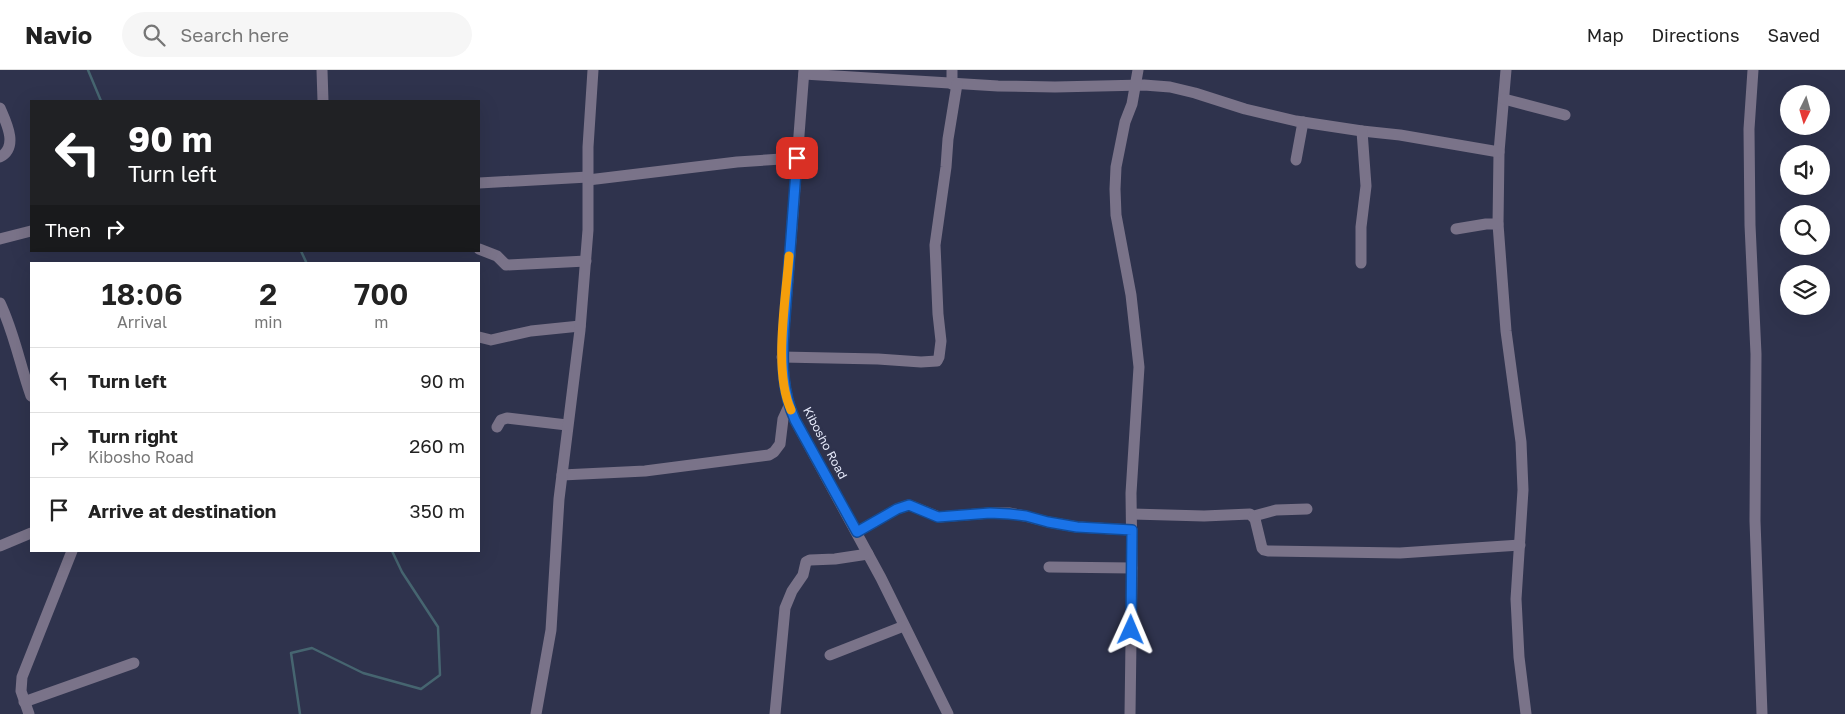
<!DOCTYPE html>
<style>
:root{--surface:#fff;--page:#f6f6f6;--text:#222;--muted:#767676;--line:#e0e0e0}
body{margin:0;font-family:"Golos Text",sans-serif;background:var(--page);color:var(--text);height:100vh;display:flex;flex-direction:column;font-size:19px;white-space:nowrap}
*{box-sizing:border-box;margin:0}
p{font-size:16px;color:var(--muted)}
.icon{flex:none;width:28px;height:28px;fill:none;stroke:currentColor;stroke-width:2;stroke-linecap:round;stroke-linejoin:round}
.map{position:relative;flex:1;overflow:hidden}
.details{position:absolute;left:30px;top:192px;width:450px;height:290px;display:flex;flex-direction:column;background:var(--surface);border-radius:0px;box-shadow:0 5px 20px #0002}
.details>*{flex:none}
.hud{position:absolute;left:30px;top:30px;width:450px;height:152px;border-radius:0px;box-shadow:0 5px 20px #0002;background:#202124;color:#fff;overflow:hidden}
.needle{width:32px;rotate:185deg}
.fabs{position:absolute;left:1780px;top:15px;display:grid;gap:10px}
.fabs a{display:grid;place-items:center;width:50px;height:50px;border-radius:50%;background:var(--surface);box-shadow:0 5px 20px #0002;font-size:25px}
.pin{position:absolute;display:grid;place-items:center;width:42px;height:42px;color:#fff;margin:-21px;border-radius:10px;box-shadow:0 2px 8px #0006}
.me{position:absolute;width:55px;margin:-28px;rotate:1deg;stroke-linejoin:round;filter:drop-shadow(0 0 4px #0008)}
.turn{display:flex;align-items:center;gap:18px;height:105px;padding:0 15px;font-size:22px}
.turn .icon{width:65px;height:65px;stroke-width:2.5}
.turn b{display:block;font-size:35px;line-height:42px}
.then{display:flex;align-items:center;height:48px;padding:0 15px;background:#0003;gap:10px;font-size:19px}
.eta{display:flex;justify-content:space-evenly;align-items:center;height:85px;text-align:center}
.eta b{font-size:30px;font-weight:600;line-height:35px}
ul{padding:0;list-style:none}
li{display:flex;align-items:center;gap:15px;height:65px;padding:0 15px;border-top:1px solid var(--line)}
li div{flex:1}
li b{display:block;font-size:19px}
li em{font-style:normal}
header{display:flex;align-items:center;gap:30px;box-sizing:border-box;height:70px;padding:0 25px;background:var(--surface);border-bottom:1px solid var(--line)}
header strong{font-size:24px}
nav{display:flex;gap:28px;margin-inline-start:auto;font-size:18px}
.search{width:350px;height:45px;background:var(--page);display:flex;align-items:center;gap:12px;box-sizing:border-box;padding:0 18px;border-radius:28px;color:var(--muted);font-size:19px}
.map>svg:first-child{display:block}
.lines{fill:none;stroke-linecap:round;stroke-linejoin:round}
.stream{stroke:#466570;stroke-width:2.5}
.minor{stroke:#7a7389;stroke-width:11}
.route-casing{stroke:#114b97;stroke-width:12}
.route{stroke:#1a73e8;stroke-width:9}
.slow{stroke:#f59e0b;stroke-width:9}
.labels{text-anchor:middle;stroke-width:5;stroke-linejoin:round;paint-order:stroke}
.street-label{font-size:12px;fill:#e6eafb;stroke:#2f334d}
</style>
<header>
<strong>Navio</strong>
<div class="search"><svg class="icon" aria-label="search" viewBox="0 0 24 24"><circle cx="10" cy="10" r="6"/><path d="M15 15l6 6"/></svg>Search here</div>
<nav><a>Map</a><a>Directions</a><a>Saved</a></nav>
</header>
<div class="map">
<svg width="1845" height="644" viewBox="0 0 1845 644">
<rect width="100%" height="100%" fill="#2f334d"/>
<g class="lines">
<g class="stream">
<path d="M88,0L101,31"/>
<path d="M301,181L307,194"/>
<path d="M300,644L291,583L312,578L363,603L421,619L440,605L438,557L402,502L392,481"/>
</g>
<g class="minor">
<path d="M322,0L323,31"/>
<path d="M804,0L784,260C782,292 782,321 795,350L881,508L948,644"/>
<path d="M952,0V14"/>
<path d="M1506,0L1499,82L1498,154L1506,261L1521,372L1523,420L1516,529L1519,587L1526,644"/>
<path d="M1753,0L1749,59L1750,155L1756,284L1755,451L1762,644"/>
<path d="M804,4L998,16L1055,17L1144,15L1170,17L1195,23L1245,39L1296,51L1362,61L1400,65L1499,82"/>
<path d="M1504,29L1565,45"/>
<path d="M0,38C6,52 19,77 0,87"/>
<path d="M1296,90L1303,52"/>
<path d="M588,110L737,92L797,88"/>
<path d="M479,113L588,107"/>
<path d="M1456,159L1486,154H1498"/>
<path d="M0,169L31,161"/>
<path d="M479,179L497,186L506,195L586,191"/>
<path d="M1361,193V157L1366,116L1362,61"/>
<path d="M0,233C14,262 20,295 31,326"/>
<path d="M479,267L491,270L531,261L580,256"/>
<path d="M782,287L878,289L921,292L937,291L939,287L941,271L938,244L935,175L946,97L948,69L957,14"/>
<path d="M497,357L501,350L507,348L567,355"/>
<path d="M562,405L645,401L769,385L774,382L780,374L783,349L789,336"/>
<path d="M1132,444L1204,446L1250,444L1255,449L1262,478L1264,480L1268,481L1400,483L1520,475"/>
<path d="M1254,446L1276,440L1307,439"/>
<path d="M857,462L897,439L909,435L939,447L990,443H1009L1025,446L1048,452L1077,457L1132,460"/>
<path d="M0,476L31,463"/>
<path d="M1049,497L1132,498"/>
<path d="M830,585L904,556"/>
<path d="M24,632L134,593"/>
<path d="M29,644L21,621L22,607L72,481"/>
<path d="M536,644L551,560L559,429L580,260L588,160V77L593,0"/>
<path d="M775,644L785,538L792,521L803,505L806,492L810,490L835,489L868,484"/>
<path d="M1130,644L1132,498L1131,423L1139,297L1131,225L1116,145L1115,119L1116,97L1125,52L1132,34L1138,0"/>
</g>
</g>
<g class="lines">
<g class="route-casing">
<path id="route" d="M797,88L784,260C782,292 782,321 795,350L857,462L897,439L909,435L938,447L990,443L1009,444L1026,446L1048,452L1077,457L1132,460L1131,560"/>
</g>
<use href="#route" class="route"/>
<path class="slow" d="M789,186C786,229 773,301 791,340"/>
</g>
<g class="labels">
<g class="street-label">
<text transform="translate(825 373) rotate(62)" y="4">Kibosho Road</text>
</g>
</g>
</svg>
<div class="fabs">
<a><svg class="needle" viewBox="-14 -14 28 28"><path d="M0-13l5 13h-10z" fill="#e53935"/><path d="M0 13l5-13h-10z" fill="#767676"/></svg></a>
<a><svg class="icon" aria-label="sound" viewBox="0 0 24 24"><path d="M4 9h4l5-4v14l-5-4H4zM17 9q2 3 0 6"/></svg></a>
<a><svg class="icon" aria-label="search" viewBox="0 0 24 24"><circle cx="10" cy="10" r="6"/><path d="M15 15l6 6"/></svg></a>
<a><svg class="icon" aria-label="layers" viewBox="0 0 24 24"><path d="M12 4l9 5-9 5-9-5zM3 14l9 5 9-5"/></svg></a>
</div>
<div class="pin" style="left:797px;top:88px;background:#d93025"><svg class="icon" aria-label="arrive" viewBox="0 0 24 24"><path d="M6 21V4h12l-3 4 3 4H6"/></svg></div>
<svg class="me" style="left:1131px;top:560px" viewBox="-20 -20 40 40"><path d="M0-17L14 15 0 8-14 15z" fill="#1a73e8" stroke="#fff" stroke-width="4"/></svg>
<div class="hud">
<div class="turn"><svg class="icon" aria-label="left" viewBox="0 0 24 24"><path d="M17 20v-9H6M10 6l-5 5 5 5"/></svg><div><b>90 m</b>Turn left</div></div>
<div class="then">Then<svg class="icon" aria-label="right" viewBox="0 0 24 24"><path d="M7 20v-9h11M14 6l5 5-5 5"/></svg></div>
</div>
<section class="details">
<div class="eta">
<div><b>18:06</b><p>Arrival</p></div>
<div><b>2</b><p>min</p></div>
<div><b>700</b><p>m</p></div>
</div>
<ul>
<li><svg class="icon" aria-label="left" viewBox="0 0 24 24"><path d="M17 20v-9H6M10 6l-5 5 5 5"/></svg><div><b>Turn left</b></div><em>90 m</em></li>
<li><svg class="icon" aria-label="right" viewBox="0 0 24 24"><path d="M7 20v-9h11M14 6l5 5-5 5"/></svg><div><b>Turn right</b><p>Kibosho Road</p></div><em>260 m</em></li>
<li><svg class="icon" aria-label="arrive" viewBox="0 0 24 24"><path d="M6 21V4h12l-3 4 3 4H6"/></svg><div><b>Arrive at destination</b></div><em>350 m</em></li>
</ul>
</section>
</div>
